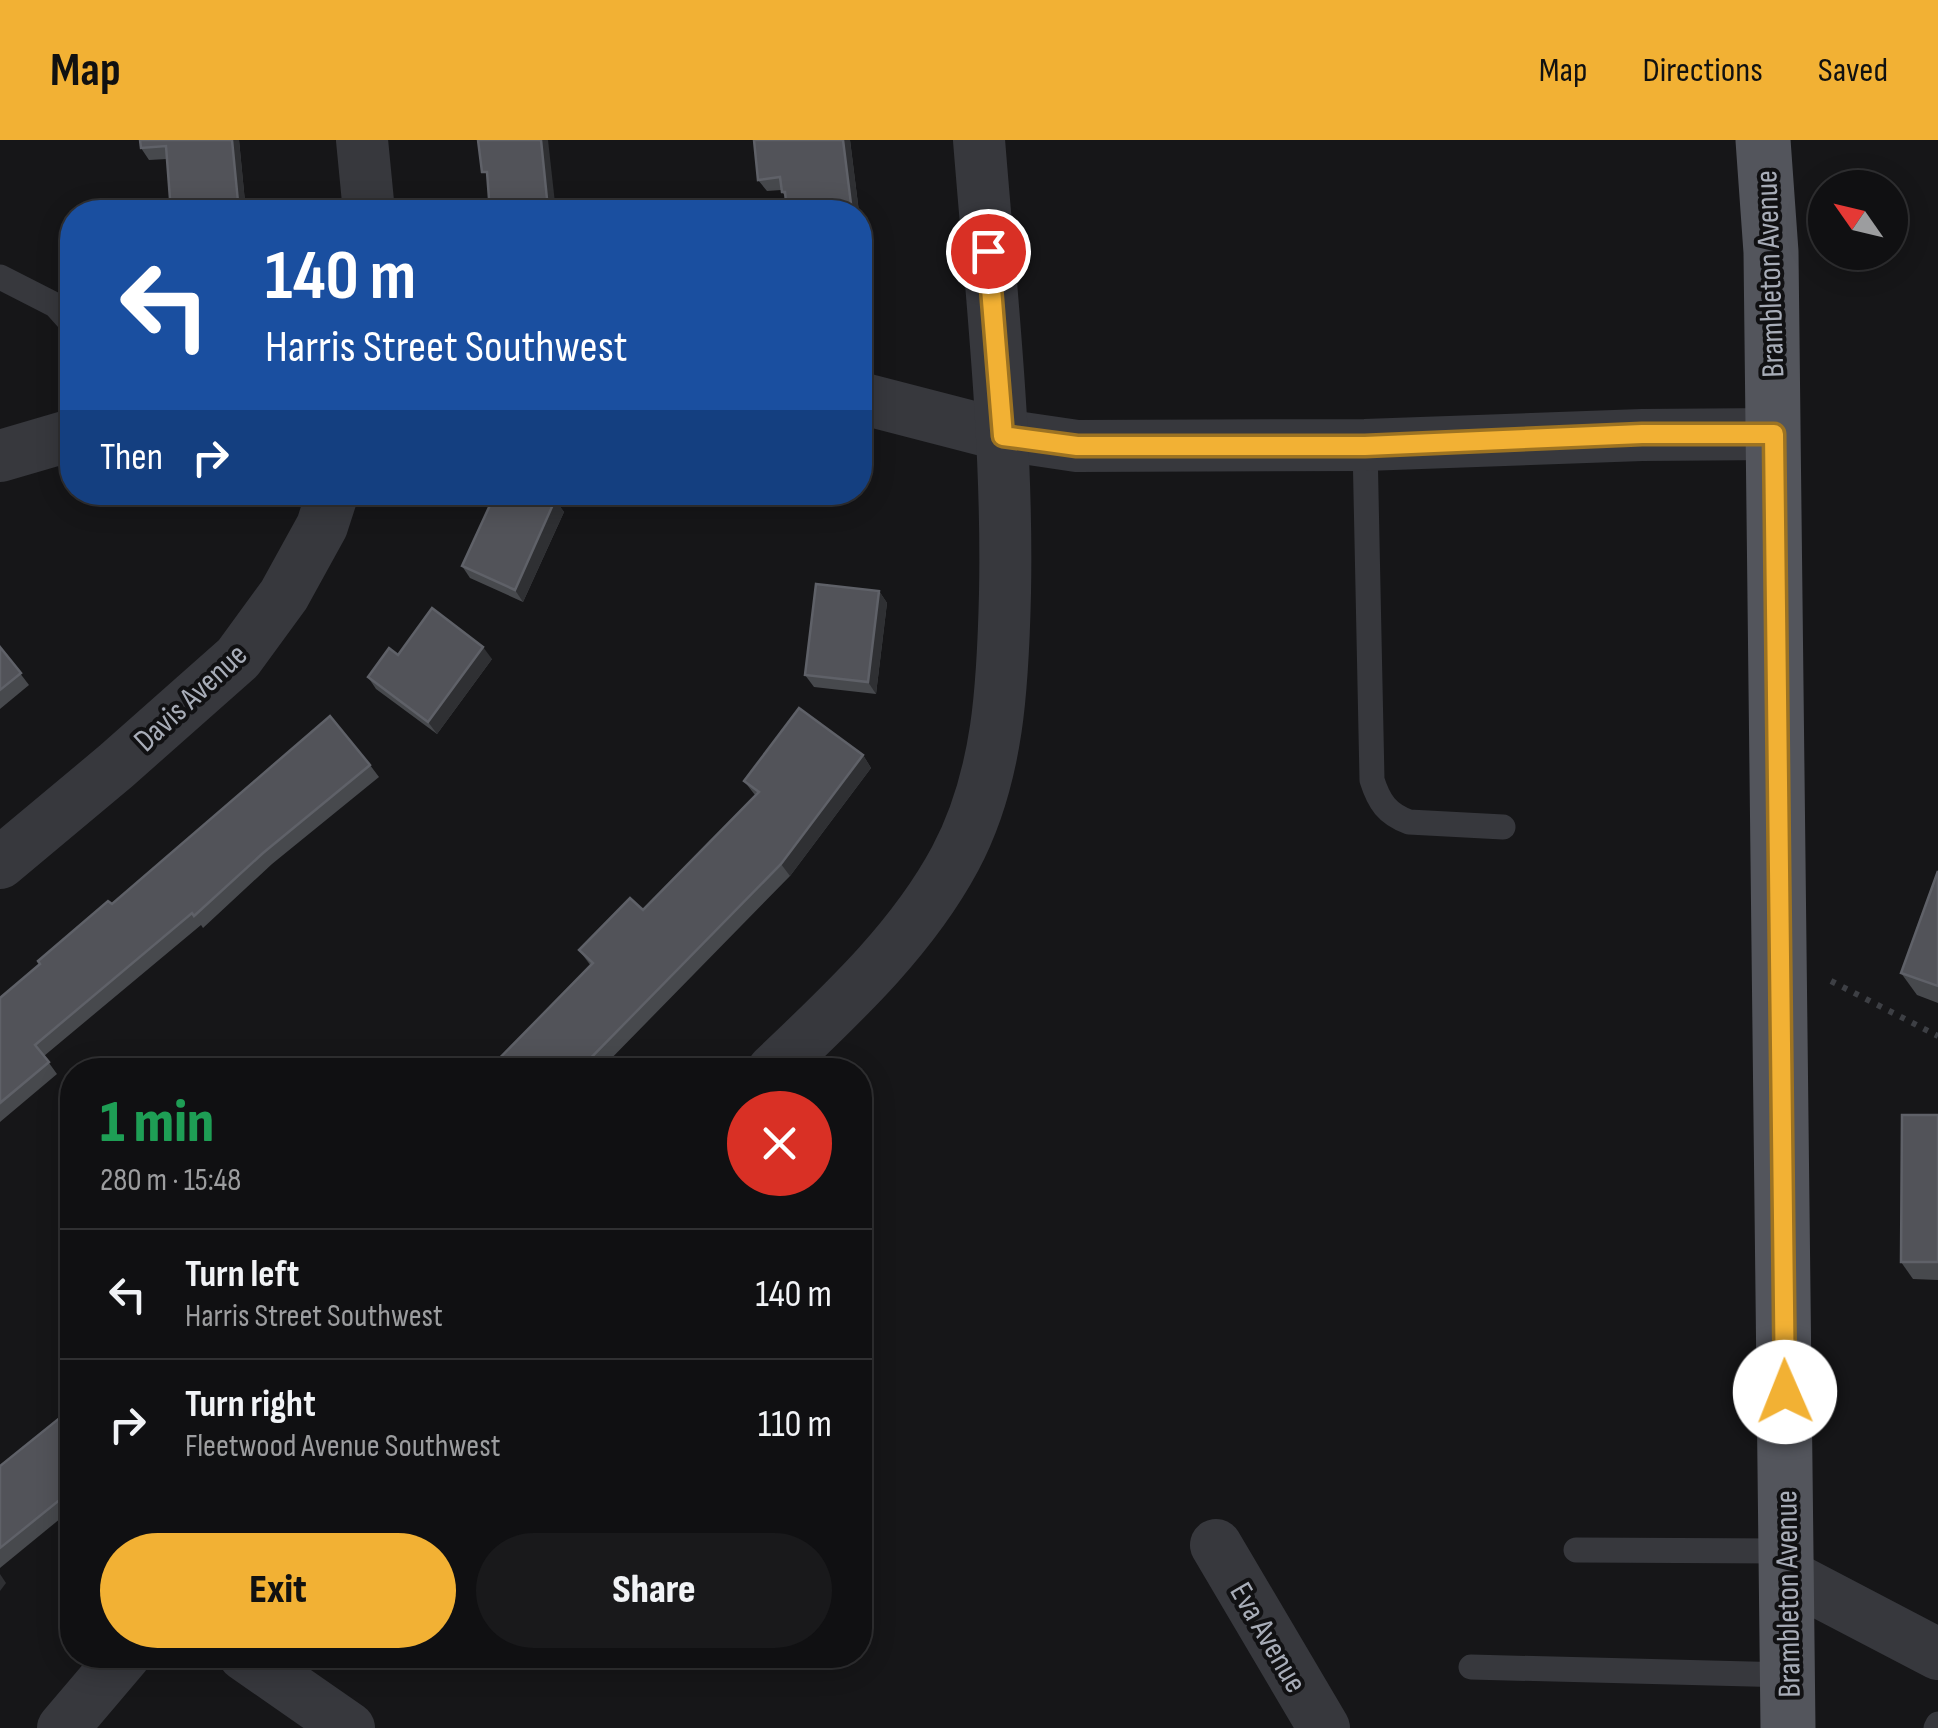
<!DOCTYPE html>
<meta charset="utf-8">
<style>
:root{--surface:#101012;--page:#19191b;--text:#f1f3f6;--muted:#9c9d9f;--line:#303032;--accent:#f2b134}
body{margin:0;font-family:"Sofia Sans Condensed",sans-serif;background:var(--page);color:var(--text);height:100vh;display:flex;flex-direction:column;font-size:38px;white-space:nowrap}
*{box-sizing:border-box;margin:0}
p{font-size:32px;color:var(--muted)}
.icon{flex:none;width:55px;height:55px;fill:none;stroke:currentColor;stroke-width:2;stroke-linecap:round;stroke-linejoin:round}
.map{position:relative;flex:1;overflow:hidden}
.details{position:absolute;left:60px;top:918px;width:812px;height:610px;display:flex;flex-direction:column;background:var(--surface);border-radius:40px;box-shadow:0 5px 25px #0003,0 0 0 2px var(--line)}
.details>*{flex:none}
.banner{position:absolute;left:60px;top:60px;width:812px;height:305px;border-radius:40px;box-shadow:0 5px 25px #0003,0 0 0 2px var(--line);background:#1a4fa0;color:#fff;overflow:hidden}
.needle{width:65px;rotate:304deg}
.buttons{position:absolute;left:1808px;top:30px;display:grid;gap:20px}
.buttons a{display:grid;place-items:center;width:100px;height:100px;border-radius:50%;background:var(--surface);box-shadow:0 5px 25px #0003,0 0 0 2px var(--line);font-size:50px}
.pin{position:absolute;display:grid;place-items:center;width:85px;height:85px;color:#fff;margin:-42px;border:5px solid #fff;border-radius:50%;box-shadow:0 2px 10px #0007}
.me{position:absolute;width:110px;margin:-55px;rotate:359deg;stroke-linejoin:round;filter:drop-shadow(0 0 8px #0008)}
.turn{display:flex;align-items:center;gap:35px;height:210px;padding:0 40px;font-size:45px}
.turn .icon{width:130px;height:130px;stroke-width:2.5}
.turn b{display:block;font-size:70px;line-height:85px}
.then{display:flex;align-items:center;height:95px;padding:0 40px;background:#0003;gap:20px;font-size:38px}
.round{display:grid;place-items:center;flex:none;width:105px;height:105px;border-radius:52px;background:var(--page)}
.headline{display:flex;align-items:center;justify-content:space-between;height:170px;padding:0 40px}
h1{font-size:60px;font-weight:800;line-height:75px;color:#1e9e55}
.action{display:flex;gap:20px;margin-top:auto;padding:20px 40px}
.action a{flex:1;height:115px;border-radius:60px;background:var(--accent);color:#111;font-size:40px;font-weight:800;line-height:115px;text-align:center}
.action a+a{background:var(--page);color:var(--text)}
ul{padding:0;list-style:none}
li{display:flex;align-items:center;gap:30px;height:130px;padding:0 40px;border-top:2px solid var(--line)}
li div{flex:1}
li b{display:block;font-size:38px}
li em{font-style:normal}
header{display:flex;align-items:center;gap:60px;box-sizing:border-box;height:140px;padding:0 50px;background:var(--accent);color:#111}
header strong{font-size:48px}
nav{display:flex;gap:55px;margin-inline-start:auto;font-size:35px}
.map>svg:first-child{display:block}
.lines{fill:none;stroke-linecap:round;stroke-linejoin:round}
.path{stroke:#3d3f44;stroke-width:6;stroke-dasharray:5 8;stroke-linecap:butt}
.service{stroke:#37383d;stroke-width:25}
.minor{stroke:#37383d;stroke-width:52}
.primary{stroke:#53555c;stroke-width:55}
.wall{fill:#47494d}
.shaded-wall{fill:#2f3033}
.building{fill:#525359;stroke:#5f6168;stroke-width:2.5}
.route-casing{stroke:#9d7322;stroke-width:25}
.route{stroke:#f2b134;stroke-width:18}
.labels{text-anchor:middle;stroke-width:8;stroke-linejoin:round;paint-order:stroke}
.street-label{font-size:32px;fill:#a8adb8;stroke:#111113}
</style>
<header>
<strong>Map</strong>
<nav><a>Map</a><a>Directions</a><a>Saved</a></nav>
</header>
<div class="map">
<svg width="1938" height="1588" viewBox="0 0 1938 1588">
<rect width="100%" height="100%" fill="#161618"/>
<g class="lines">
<path class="path" d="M1831,841L1938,896"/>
<g class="service">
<path d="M0,137L55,165L72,184"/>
<path d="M1365,305L1372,640C1379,662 1387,674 1409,682L1503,687"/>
<path d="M1576,1410L1786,1411"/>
<path d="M1471,1527L1788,1535"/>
<path d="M1936,1588L1938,1584"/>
</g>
<g class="minor">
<path d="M362,0L369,72"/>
<path d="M860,258L1003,295L1077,306L1365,305L1642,295L1774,294"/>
<path d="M0,316L72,295"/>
<path d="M0,723L116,626L238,518L284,455L322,386L333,352"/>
<path d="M773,930C840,866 911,801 955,719C999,637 1003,543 1005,453C1008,302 991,151 979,0"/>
<path d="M1216,1405L1324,1588"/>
<path d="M1787,1435L1938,1514"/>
<path d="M244,1515L349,1588"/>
<path d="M63,1588L125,1515"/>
</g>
<path class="primary" d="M1763,0L1771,112L1788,1588"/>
</g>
<g class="wall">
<path d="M239,0L246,72H171L167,19L149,20L141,8Z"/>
<path d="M754,0H850L859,72L786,58L781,50L767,51L758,40Z"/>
<path d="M860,85L871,181L860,183Z"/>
<path d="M555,360L564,372L523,462L470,438L462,426Z"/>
<path d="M879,451L887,463L876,554L814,547L805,535Z"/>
<path d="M0,507L29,545L0,569Z"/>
<path d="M398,515L492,519L437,594L376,549L368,537Z"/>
<path d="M863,615L871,628L790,736L600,930H488L591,826L579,810L643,770L755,655L744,641Z"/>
<path d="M370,625L379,637L272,724L203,788L201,785L44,916L57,934L0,982V858L112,764Z"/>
<path d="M1938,731V863L1917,855L1901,833Z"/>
<path d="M1938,975V1140L1913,1139L1901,1122Z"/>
<path d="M72,1268V1369L0,1428V1326Z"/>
</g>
<g class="shaded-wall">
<path d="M232,0H239L246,72H239Z"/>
<path d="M541,0H548L556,72L548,69Z"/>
<path d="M843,0H850L859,72H852Z"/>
<path d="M860,85L871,181L862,169L860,148Z"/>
<path d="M555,360L564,372L523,462L515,450Z"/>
<path d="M879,451L887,463L876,554L868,542Z"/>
<path d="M483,507L492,519L437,594L428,582Z"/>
<path d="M863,615L871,628L790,736L781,724Z"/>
<path d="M0,1434L6,1443L0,1451Z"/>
</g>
<g class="building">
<path d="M140,0H232L239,72H171L166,6L141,8Z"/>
<path d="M478,0H541L548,69L582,66V72H490L487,32H482Z"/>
<path d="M754,0H843L852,72H787L785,52H782L780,37L758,40Z"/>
<path d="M496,352H538L555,360L515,450L462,426Z"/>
<path d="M816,444L879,451L868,542L805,535Z"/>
<path d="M432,468L483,507L428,582L368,537L389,508L398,515Z"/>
<path d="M0,507L21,533L0,550Z"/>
<path d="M799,568L863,615L781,724L579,930H488L593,823L579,810L630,758L643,770L759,652L744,641Z"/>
<path d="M330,576L370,625L263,713L194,776L192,773L35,905L49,922L0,963V858L40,824L38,821L108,761L112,764Z"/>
<path d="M1938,731V846L1901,833Z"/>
<path d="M1902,975H1938V1122H1901Z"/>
<path d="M72,1268V1350L0,1408V1326Z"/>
</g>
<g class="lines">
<g class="route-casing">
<path id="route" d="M988,111L1003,296L1077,306H1365L1642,294H1774L1785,1252"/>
</g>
<use href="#route" class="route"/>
</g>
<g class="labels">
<g class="street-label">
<text transform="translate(1769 134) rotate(-92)" y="11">Brambleton Avenue</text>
<text transform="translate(190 557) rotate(-43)" y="11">Davis Avenue</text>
<text transform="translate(1787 1454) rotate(-91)" y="11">Brambleton Avenue</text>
<text transform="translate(1269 1497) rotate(60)" y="11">Eva Avenue</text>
</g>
</g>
</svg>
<div class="buttons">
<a><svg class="needle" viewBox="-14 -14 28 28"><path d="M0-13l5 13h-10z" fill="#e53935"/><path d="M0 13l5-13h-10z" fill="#9c9d9f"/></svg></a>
</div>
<div class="pin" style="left:988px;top:111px;background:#d93025"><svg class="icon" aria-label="arrive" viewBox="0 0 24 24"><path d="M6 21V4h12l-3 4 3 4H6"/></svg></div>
<svg class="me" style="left:1785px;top:1252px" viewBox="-20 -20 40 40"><circle r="19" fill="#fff"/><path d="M0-13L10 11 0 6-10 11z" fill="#f2b134"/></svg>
<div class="banner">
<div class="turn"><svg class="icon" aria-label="left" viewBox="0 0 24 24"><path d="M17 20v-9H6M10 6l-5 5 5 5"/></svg><div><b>140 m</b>Harris Street Southwest</div></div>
<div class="then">Then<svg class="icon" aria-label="right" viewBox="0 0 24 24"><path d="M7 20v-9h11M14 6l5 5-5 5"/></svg></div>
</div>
<section class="details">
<div class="headline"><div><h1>1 min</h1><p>280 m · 15:48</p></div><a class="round" style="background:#d93025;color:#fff"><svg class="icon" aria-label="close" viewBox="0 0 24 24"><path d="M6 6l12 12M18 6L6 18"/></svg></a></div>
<ul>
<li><svg class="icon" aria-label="left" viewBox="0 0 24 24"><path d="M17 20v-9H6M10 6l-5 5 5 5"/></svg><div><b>Turn left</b><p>Harris Street Southwest</p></div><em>140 m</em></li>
<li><svg class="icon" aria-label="right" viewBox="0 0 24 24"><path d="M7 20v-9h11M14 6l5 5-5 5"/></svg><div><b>Turn right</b><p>Fleetwood Avenue Southwest</p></div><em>110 m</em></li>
</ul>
<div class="action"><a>Exit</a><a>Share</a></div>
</section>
</div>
